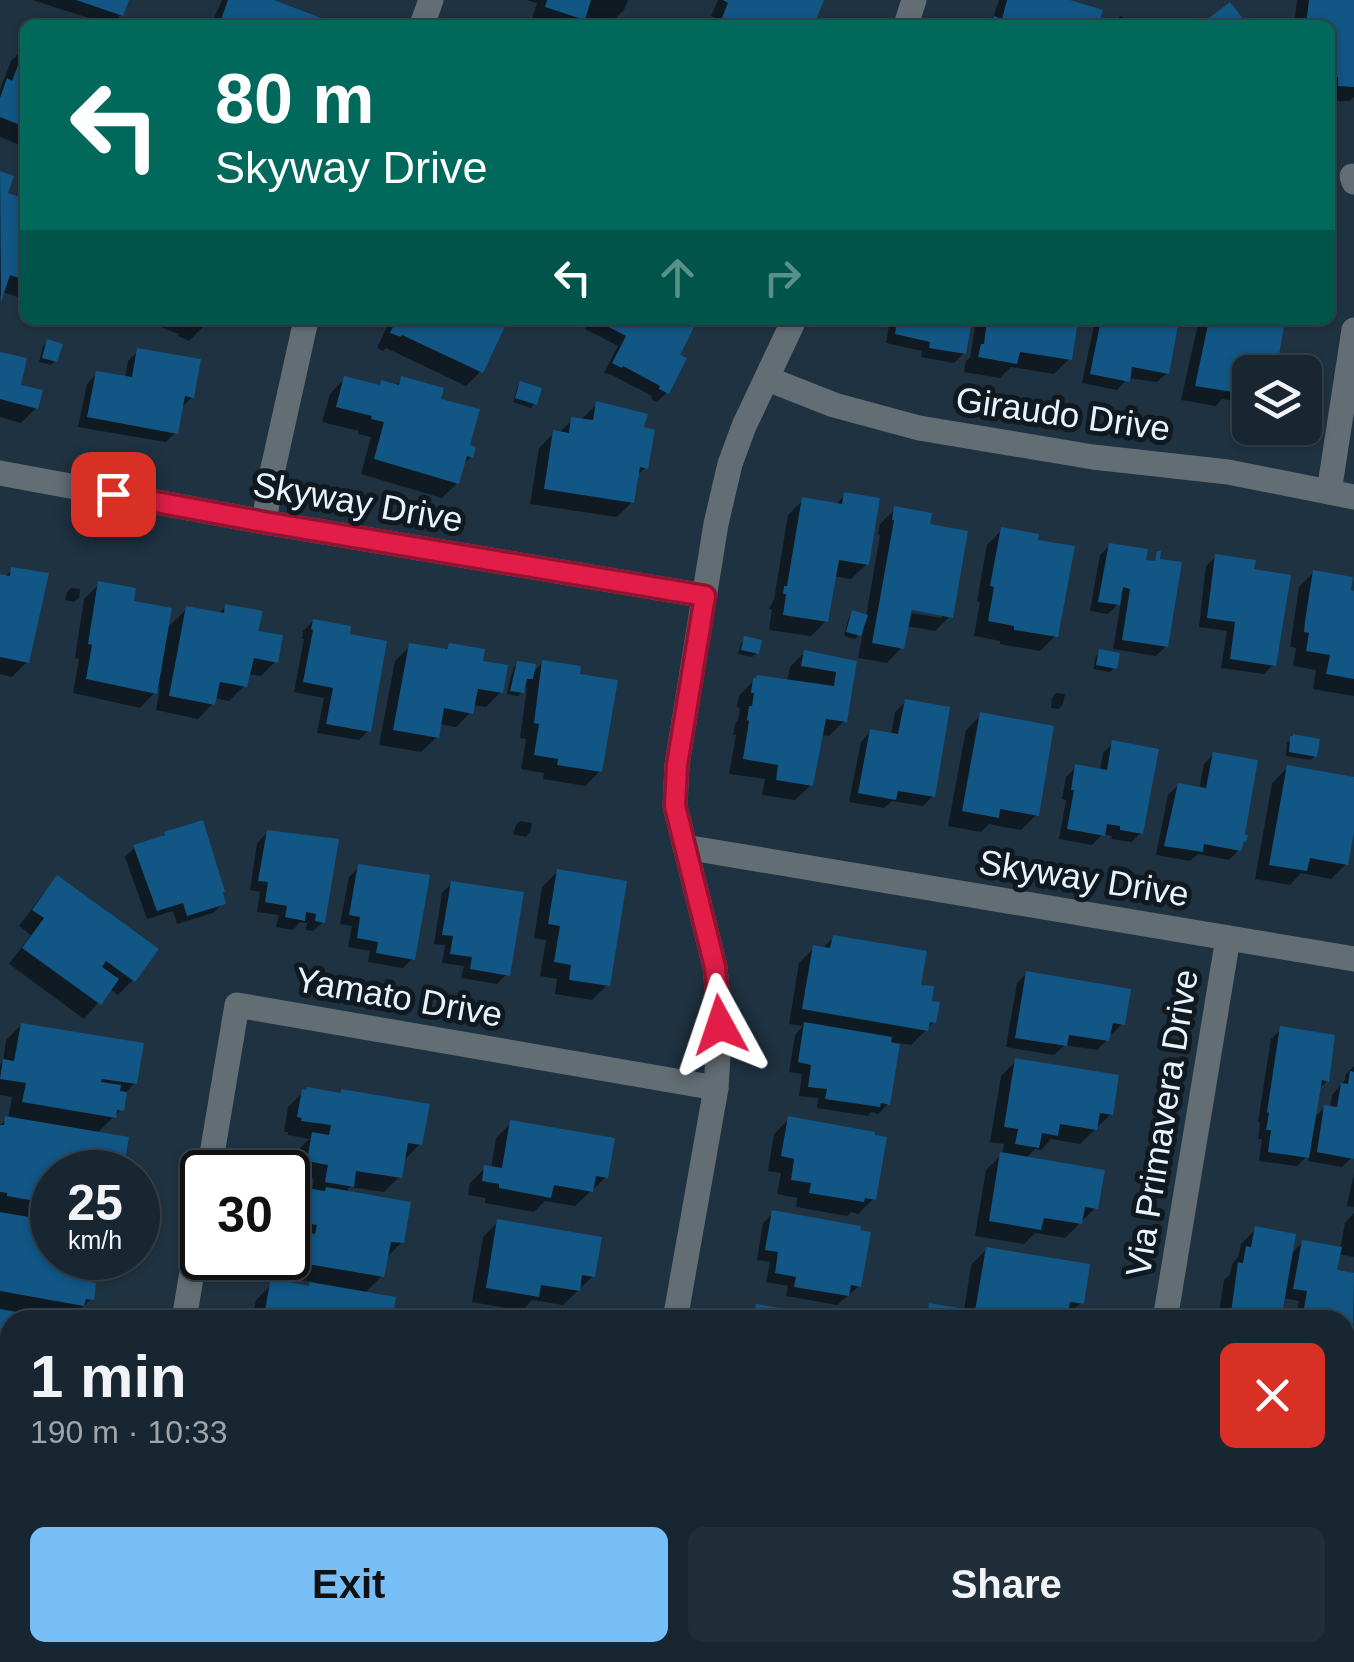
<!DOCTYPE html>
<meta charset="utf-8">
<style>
:root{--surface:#172631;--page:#202e39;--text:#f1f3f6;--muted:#9ea5ab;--line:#36434d;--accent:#78bff7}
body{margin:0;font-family:Helvetica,sans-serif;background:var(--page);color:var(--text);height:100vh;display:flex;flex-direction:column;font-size:38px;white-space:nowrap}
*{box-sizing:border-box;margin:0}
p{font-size:32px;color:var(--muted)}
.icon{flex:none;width:55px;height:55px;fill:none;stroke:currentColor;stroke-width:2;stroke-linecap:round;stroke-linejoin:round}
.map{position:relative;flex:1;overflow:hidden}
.panel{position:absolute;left:0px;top:1310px;width:1355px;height:352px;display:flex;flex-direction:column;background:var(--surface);border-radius:30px 30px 0 0;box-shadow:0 2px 8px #0004,0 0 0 2px var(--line)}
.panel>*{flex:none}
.guide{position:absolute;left:20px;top:20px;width:1315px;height:305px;border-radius:15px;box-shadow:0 2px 8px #0004,0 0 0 2px var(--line);background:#00695c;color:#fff;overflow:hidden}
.fabs{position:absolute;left:1232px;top:355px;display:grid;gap:20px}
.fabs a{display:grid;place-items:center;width:90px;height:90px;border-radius:15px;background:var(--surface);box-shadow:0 2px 8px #0004,0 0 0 2px var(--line);font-size:50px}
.speed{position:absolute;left:30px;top:1150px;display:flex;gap:20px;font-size:50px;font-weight:700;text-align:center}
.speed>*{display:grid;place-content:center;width:130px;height:130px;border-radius:50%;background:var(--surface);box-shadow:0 2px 8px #0004,0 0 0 2px var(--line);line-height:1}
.speed small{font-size:25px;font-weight:400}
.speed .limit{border:5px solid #111;border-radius:15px;background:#fff;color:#111}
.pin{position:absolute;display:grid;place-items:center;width:85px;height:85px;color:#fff;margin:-42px;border-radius:20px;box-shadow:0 5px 15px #0006}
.me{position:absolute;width:110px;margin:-55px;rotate:355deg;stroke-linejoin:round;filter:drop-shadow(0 0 8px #0008)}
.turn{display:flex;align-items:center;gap:35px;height:210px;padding:0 30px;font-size:45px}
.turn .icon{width:130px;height:130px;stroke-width:2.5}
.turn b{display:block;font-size:70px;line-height:85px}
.lanes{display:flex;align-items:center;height:95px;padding:0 30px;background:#0003;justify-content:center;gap:50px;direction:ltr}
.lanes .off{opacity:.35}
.round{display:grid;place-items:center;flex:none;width:105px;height:105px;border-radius:15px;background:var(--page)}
.overview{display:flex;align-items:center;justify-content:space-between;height:170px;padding:0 30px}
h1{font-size:60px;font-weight:700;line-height:75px}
.primary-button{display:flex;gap:20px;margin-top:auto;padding:20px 30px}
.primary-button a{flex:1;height:115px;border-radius:15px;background:var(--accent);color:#111;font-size:40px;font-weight:700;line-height:115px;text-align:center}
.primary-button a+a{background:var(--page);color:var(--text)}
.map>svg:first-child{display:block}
.shadow{fill:#0007;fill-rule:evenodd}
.building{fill:#115684}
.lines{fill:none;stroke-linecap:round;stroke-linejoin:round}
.minor{stroke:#636d74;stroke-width:25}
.route-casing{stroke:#92132f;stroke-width:25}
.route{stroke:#e11d48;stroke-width:18}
.labels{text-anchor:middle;stroke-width:10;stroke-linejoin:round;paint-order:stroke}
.street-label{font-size:35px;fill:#e7f3fd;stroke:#111920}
</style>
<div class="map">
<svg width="1354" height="1662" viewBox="0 0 1354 1662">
<rect width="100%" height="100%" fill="#1f3241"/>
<g class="shadow">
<path d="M32,0H126L121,15L111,25Z"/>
<path d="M222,0H267L315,25H211Z"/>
<path d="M526,0H628L624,10L609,25L584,17L577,25H540L531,22L537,3Z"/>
<path d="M718,0H821L811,25H712L715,18L711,16Z"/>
<path d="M999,0H1061L1096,25H988L992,21Z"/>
<path d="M1297,0H1354V97L1350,101H1330V25H1294Z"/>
<path d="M1120,16L1131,20L1128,25H1113Z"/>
<path d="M25,47V147L0,137V89L11,61Z"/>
<path d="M0,174L5,195L25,201V299L2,292L0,297Z"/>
<path d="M142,320H206L204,326L189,341L178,336L179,334Z"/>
<path d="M390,320H505L481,371L466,386L386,348L383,351L377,348Z"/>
<path d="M590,320H690L694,322L677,356L667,392L657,402L651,399L652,396L612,375L604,373L618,346L585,329Z"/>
<path d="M890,320H969L964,353L954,363L921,357L922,351L886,343Z"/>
<path d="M976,320H1076L1069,359L1054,374L1011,367L1000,378L964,372L966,361L970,358Z"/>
<path d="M1098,320H1177L1167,373L1157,382L1128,378L1117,390L1082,383L1094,325Z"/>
<path d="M1199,320H1282L1273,372H1250V404L1222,399L1216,406L1181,400Z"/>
<path d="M48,342L55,361L51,365L39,362L43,346Z"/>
<path d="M138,351L192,397L182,407L176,432L166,442L78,427L87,384L96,374L125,379L128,361Z"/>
<path d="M0,355L18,387L36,408L21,423L0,417Z"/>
<path d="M345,378L378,387L382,383L395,386L402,379L467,447L471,457L462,465L457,483L442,498L361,474L371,437L358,434L359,431L322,422L330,394Z"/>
<path d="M521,384L535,403L531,408L513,402L517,388Z"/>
<path d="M597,404L641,429L645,468L636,477L632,502L617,517L530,504L539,448L554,433L558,434L572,420L582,419Z"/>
<path d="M845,495L867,564L851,579L833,576L826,621L811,636L769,630L772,609H769L774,600L788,515L803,500L834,506Z"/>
<path d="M895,509L927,526L950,616L935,631L906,626L902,647L887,663L858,658L863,631L855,639L844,636L849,617L853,613L866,617L880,535L878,534L880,524ZM900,606L942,613V618L899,611Z"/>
<path d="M1002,530L1055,636L1040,651L1000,644V641L974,636L980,602L977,601L987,545Z"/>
<path d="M1110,545L1143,562L1166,646L1156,656L1113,649L1121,601L1108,614L1090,611L1100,555Z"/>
<path d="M1216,556L1251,571L1274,664L1264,674L1221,668L1227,631L1199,627L1206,566Z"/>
<path d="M12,570L27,662L12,677L0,674V576L5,577Z"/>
<path d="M1314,572L1348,592L1354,593V696L1313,689L1316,670L1293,666L1296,648L1290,647L1299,587Z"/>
<path d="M99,584L131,603L166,629L187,609L218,614L226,607L255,633L276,661L261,676L247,674L244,686L229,701L214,698L213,703L198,719L156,710L160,687L140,708L73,693L79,659L75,658L84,599Z"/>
<path d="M71,588L80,589L79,598L74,602L65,600L67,592Z"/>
<path d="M313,621L369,730L359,740L317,733L324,698L294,692L304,639H302L303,631Z"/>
<path d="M745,639L757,653L752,657L738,654L741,643Z"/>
<path d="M449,645L480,663L501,692L486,707L472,705L471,712L456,727L439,724L437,737L421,752L379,745L395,661L410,646L443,651Z"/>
<path d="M805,652L854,663L844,721L829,736L822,735L811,785L795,800L762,795L765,779L729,774L736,735H733L735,724L738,720L740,708L737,707L739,696L754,680L787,682L790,667Z"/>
<path d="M1100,652L1114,668L1110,672L1093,669L1096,656Z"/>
<path d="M543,662L600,771L585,786L543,779L544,773L521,769L526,739L520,738L527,687L518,696L507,694L509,683L514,667L518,663L532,674Z"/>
<path d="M1056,693L1065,694L1063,704L1059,709L1051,708L1052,698Z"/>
<path d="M905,702L933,796L923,806L892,801L884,808L849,802L861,742L870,732L891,735L895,712Z"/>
<path d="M981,715L1036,815L1021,830L989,824L981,832L948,826L966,730Z"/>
<path d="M1291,739L1315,756L1311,760L1286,756L1287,743Z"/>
<path d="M1113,743L1141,833L1131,842L1111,839L1112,836L1103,834L1092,845L1059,839L1066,800L1062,799L1066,777L1076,767L1100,771L1103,753Z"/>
<path d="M1214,754L1239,850L1229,860L1198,854L1190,861L1156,855L1168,795L1178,785L1199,790L1204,764Z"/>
<path d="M1287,768L1354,779V817L1346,864L1331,879L1301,873L1290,885L1255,879L1272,783Z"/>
<path d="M520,821L532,823L530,832L526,837L513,834L516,825Z"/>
<path d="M267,833L323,922L313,931L306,930L307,923L300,922L293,930L276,927L279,915L257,912L260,892L250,890L257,843Z"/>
<path d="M165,834L223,903L213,913L177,924L173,911L147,919L125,857L135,847L160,839Z"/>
<path d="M359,867L413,958L403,968L368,962L370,951L348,947L352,926L340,924L349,877Z"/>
<path d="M557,872L607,985L592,1000L555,994L557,979L540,976L546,940L534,938L542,887Z"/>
<path d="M58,879L133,980L118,995L110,989L84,1019L9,964L31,935L19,926L43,894Z"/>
<path d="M452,883L507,974L497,984L461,978L464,966L442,963L445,945L434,944L442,893Z"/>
<path d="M834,937L918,987L929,1003L934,1022L911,1045L898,1043L888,1104L878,1114L871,1112L868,1116L817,1108L818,1098L799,1096L802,1074L789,1072L795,1035L803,1026L789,1024L799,963L814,948L822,949Z"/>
<path d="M1027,973L1122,1024L1112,1034L1108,1033L1107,1040L1097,1050L1065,1045L1054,1055L1006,1047L1017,983Z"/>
<path d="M21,1025L135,1083L124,1094L121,1110L96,1134L126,1139L120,1172L84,1170V1172H52V1258H106L104,1267L87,1284L91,1299L76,1314H73L67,1320H10V1503L0,1502V1125L8,1119L12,1097L0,1095V1065L3,1062L6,1040Z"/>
<path d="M1281,1029L1327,1081L1318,1090L1313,1119L1325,1107L1330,1108L1332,1095L1345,1080L1346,1074L1354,1066V1147L1352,1157L1342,1167L1308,1161L1309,1154L1297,1166L1259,1161L1262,1139H1258L1260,1122H1258L1271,1039Z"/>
<path d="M1016,1061L1111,1114L1080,1144L1051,1139L1041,1150L1035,1149L1025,1159L1095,1208L1065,1238L1035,1233L1024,1244L975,1236L986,1170L1002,1154L1004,1144L990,1142L1001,1076Z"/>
<path d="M303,1092L339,1095L342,1092L420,1144L405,1159L399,1177L384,1192L350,1187L344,1193L402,1242L387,1257L382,1276L364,1294L390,1320H252L256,1300L274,1282L307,1288L313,1282L277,1276L280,1258H288V1242L292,1238L288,1237V1189L312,1191L314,1179L293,1176L298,1150L309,1139L288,1135V1132H284L288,1107Z"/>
<path d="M789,1119L873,1199L858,1214L851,1212L847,1216L796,1207L797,1198L777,1194L781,1173L768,1171L774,1134Z"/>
<path d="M511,1123L606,1177L575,1206L545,1201L534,1212L485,1203V1198L468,1195L470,1183L485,1168L491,1169L496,1138Z"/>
<path d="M1354,1173V1207L1347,1206Z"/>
<path d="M773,1213L859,1286L837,1305L786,1296L788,1286L766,1282L770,1262L757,1260L763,1223Z"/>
<path d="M1354,1213V1257L1338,1254L1335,1272L1354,1275V1326L1351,1347L1345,1352V1320H1295L1299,1301L1283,1298L1280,1312L1288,1320H1218L1224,1280L1230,1274L1232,1264L1238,1257L1241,1244L1256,1229L1290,1255L1303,1242L1340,1249L1345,1223Z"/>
<path d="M498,1222L593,1276L563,1305L532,1300L522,1311L472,1302L483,1237Z"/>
<path d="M986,1250L1081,1303L1062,1320H915L930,1305L964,1311L971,1265Z"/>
<path d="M757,1307L837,1320H744Z"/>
<path d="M1354,1485V1580L1345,1578V1501L1349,1490Z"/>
<path d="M0,1513L10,1514L9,1601L0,1600Z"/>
<path d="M1345,1595L1354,1596V1662H1312L1314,1652H1345Z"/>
<path d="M215,1652H320L310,1662H246L250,1658L231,1655L225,1661L231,1662H204L208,1658L214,1659Z"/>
<path d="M410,1652H525L514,1662H409Z"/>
<path d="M704,1652H818L811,1662H703Z"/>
<path d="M937,1652H1030L1029,1662H935Z"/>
<path d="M1163,1652H1300L1299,1662H1162Z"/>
</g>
<g class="building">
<path d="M76,0H129L123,16Z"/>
<path d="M228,0H274L321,18L318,25H219Z"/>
<path d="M547,0H591L585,20L545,7Z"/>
<path d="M723,0H824L814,25H719L728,3Z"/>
<path d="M1007,0H1070L1103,10L1098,25H991L994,16L1002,19Z"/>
<path d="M1309,0H1354V87L1338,86V77H1330V25H1306Z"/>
<path d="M1230,2L1248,25H1200Z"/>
<path d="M25,46V127L0,117V98L7,78L12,81Z"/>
<path d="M0,171L14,176L8,193L25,199V280L10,275L1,302Z"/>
<path d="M396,320H508L483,373L402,335L401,337L390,333Z"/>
<path d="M595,320L697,321L680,355L687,358L669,394L659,389L660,386L623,366L622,368L612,363L626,336Z"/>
<path d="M897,320H972L966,354L929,348L930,342L895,334Z"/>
<path d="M987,320H1078L1072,360L1020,352L1017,364L978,357L981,344H984Z"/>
<path d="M1101,320H1179L1169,374L1132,367L1130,382L1090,374Z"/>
<path d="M1209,320H1285L1276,372H1250V387L1234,385L1233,392L1195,386Z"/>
<path d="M47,339L63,344L57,362L42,358Z"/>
<path d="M137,348L201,359L194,398L185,396L178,434L87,417L96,371L132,377Z"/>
<path d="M0,352L27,358L21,385L43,390L38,409L0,399Z"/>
<path d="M344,376L380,385L381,380L399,385L401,376L444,388L441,399L480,409L470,445L476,447L473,458L467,456L459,484L374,459L384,422L371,419L372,416L336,407Z"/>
<path d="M520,381L542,388L537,405L515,398Z"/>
<path d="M596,401L648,414L644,427L655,430L648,469L640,467L634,503L544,489L553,430L569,433L571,417L593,420Z"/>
<path d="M844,492L880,498L869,565L839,560L828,622L783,615L786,594H783L784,586H787L802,497L842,504Z"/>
<path d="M894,506L932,513L930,524L968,531L953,618L912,610L904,649L872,643L894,520H892Z"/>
<path d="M1001,527L1039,534L1038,540L1075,546L1058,637L1014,630V626L988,621L994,587L990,586Z"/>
<path d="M1109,543L1148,549L1146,560L1155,561L1157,551H1161L1160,559L1182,562L1168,647L1122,640L1130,589L1123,587L1120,605L1098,602Z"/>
<path d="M1215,554L1256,560L1254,569L1291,575L1276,666L1230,659L1235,622L1207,618Z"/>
<path d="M11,567L49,573L29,663L0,657V574L10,576Z"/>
<path d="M1313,570L1353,577L1351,590L1354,591V679L1326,674L1330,655L1306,651L1309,633L1304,632L1305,621Z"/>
<path d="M98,581L136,588L134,601L172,608L157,694L86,679L92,645L88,644Z"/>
<path d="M225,604L263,611L258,631L283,635L278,663L254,658L247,687L220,682L215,705L169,696L186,606L224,613Z"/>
<path d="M852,610L868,615L861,636L846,632Z"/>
<path d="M313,619L351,626L350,634L387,641L371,732L326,724L333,688L303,682L313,630L311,629Z"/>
<path d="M744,636L762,640L759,654L741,650Z"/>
<path d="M409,643L447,649L449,643L485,649L483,661L508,665L503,693L478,689L473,714L444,708L439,738L393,730Z"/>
<path d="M1099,649L1120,653L1117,669L1096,665Z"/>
<path d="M804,650L857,661L847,722L826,719L813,786L776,780L778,765L743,759L749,721L747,720L749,706H752L754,693H751L753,678H756L757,675L834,686L836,672L801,666Z"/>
<path d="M542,660L581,666L580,674L618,680L602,772L557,765L558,759L534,755L539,724L534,723Z"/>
<path d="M517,661L536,664L533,679H527L524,693L510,691Z"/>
<path d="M905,699L950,707L935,797L898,791L896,800L858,793L870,729L898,734Z"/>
<path d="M980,712L1054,726L1039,816L1000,809L999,818L962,811Z"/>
<path d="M1293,734L1320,739L1317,757L1289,752L1290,736H1293Z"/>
<path d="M1112,740L1159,749L1143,834L1120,830V826L1107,824L1105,836L1067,829L1074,790H1071L1075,764L1107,770Z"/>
<path d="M1213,752L1258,760L1245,834L1248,835L1246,842L1244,841L1241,851L1204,844L1203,852L1164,846L1178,783L1206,788Z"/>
<path d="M1287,765L1354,777V832L1348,865L1310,858L1307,871L1269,865Z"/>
<path d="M203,820L225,892H223L226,904L187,916L183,903L157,911L133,845L165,835L164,832Z"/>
<path d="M267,830L339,839L325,923L315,921L316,914L306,912L305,921L285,917L287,906L265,902L268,882L258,881Z"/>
<path d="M358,864L430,875L415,960L376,953L378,942L357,938L360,917L349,915Z"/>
<path d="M557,869L627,881L610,986L569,980L571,965L554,962L560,926L548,924Z"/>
<path d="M57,875L159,949L135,982L106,961L102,967L119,979L101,1005L22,948L44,918L32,910Z"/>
<path d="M451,881L524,892L510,976L470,969L472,957L450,954L453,936L442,935Z"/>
<path d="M833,935L927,951L921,985L934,986L932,1001L940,1002L936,1023L930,1022L928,1031L802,1009L813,945L830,948Z"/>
<path d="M1026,971L1131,989L1125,1025L1113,1023L1109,1041L1069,1035L1067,1046L1015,1038Z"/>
<path d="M804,1022L892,1037L891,1042L900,1044L890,1105L881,1103L880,1107L825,1099L827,1089L808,1087L811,1065L798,1062Z"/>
<path d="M21,1023L144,1043L137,1084L102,1079L101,1082L121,1085L120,1091L127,1092L124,1111L117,1110L116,1118L22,1102L26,1083L0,1079L3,1059L14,1061Z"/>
<path d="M1280,1026L1335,1035L1329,1082L1322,1080L1309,1158L1268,1152L1271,1130H1266L1269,1113L1267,1112Z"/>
<path d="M1015,1058L1119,1075L1113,1115L1100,1113L1097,1130L1060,1124L1058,1136L1042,1133L1039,1148L1015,1144L1018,1129L1004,1127Z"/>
<path d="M1350,1071L1354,1072V1159L1317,1152L1324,1105L1337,1107L1341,1083L1348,1084Z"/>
<path d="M307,1087L341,1093V1089L430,1104L422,1145L408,1143L402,1178L356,1171L354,1187L325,1182L328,1165L307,1161L312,1132L329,1135L331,1125L301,1121L302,1118L297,1117L302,1089L306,1090Z"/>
<path d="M5,1116L129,1137L123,1172H52V1204L7,1196V1193L0,1192V1125H4Z"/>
<path d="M788,1116L875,1132V1135L887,1137L876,1200L865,1198L864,1202L809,1193L811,1183L791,1180L794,1159L781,1156Z"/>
<path d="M510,1120L615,1138L608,1178L596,1176L593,1192L554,1185L551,1198L499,1188V1184L482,1181L484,1165L502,1168Z"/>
<path d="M1000,1152L1105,1170L1098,1209L1085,1207L1082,1224L1044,1218L1041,1230L989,1221Z"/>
<path d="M288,1185L325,1191L326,1187L411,1202L404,1243L391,1242L384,1277L290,1261L296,1230L315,1234L317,1225L288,1220Z"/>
<path d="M772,1210L861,1226L860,1230L871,1232L861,1287L851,1285L849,1296L794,1287L796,1277L775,1273L778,1252L765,1250Z"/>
<path d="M0,1212L52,1221V1258H109L106,1268L77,1263L74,1265L72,1275L89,1277V1281L96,1283L94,1300L86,1299L84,1306L0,1291Z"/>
<path d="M497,1219L602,1237L595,1277L582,1275L580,1291L541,1285L539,1297L486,1288Z"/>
<path d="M1255,1226L1296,1234L1283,1309L1287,1310L1286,1315L1291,1316L1290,1320H1230L1238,1262L1243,1263L1246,1246L1251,1247Z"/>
<path d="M1302,1240L1342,1247L1337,1270L1354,1273L1353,1348L1345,1347V1320H1311L1312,1315L1303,1314L1307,1291L1293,1289Z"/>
<path d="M986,1247L1090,1264L1084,1304L1070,1302L1067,1319L1032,1313L1031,1320H926L929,1303L975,1311Z"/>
<path d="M273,1279L309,1286L310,1282L396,1297L392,1320H302L269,1314V1311H265L270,1282H272Z"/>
<path d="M756,1304L840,1318V1320H754Z"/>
<path d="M0,1309L52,1318V1320H10V1391L0,1389Z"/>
<path d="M0,1406L10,1407V1487L0,1485Z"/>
<path d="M1346,1497L1354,1498V1563L1345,1561Z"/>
<path d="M0,1510L10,1512V1585L0,1583Z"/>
<path d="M1345,1593L1354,1594V1662H1332L1333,1656L1325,1654L1326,1652H1345Z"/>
<path d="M422,1652H518L516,1662H420Z"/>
<path d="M716,1652H815L814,1662H714Z"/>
<path d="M944,1652H1033L1031,1662H942Z"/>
<path d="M1175,1652H1228L1226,1662H1173Z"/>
<path d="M1248,1652H1303L1302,1662H1246Z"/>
</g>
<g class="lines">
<g class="minor">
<path d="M422,25L431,0"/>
<path d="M906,25L914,0"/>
<path d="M1352,176L1354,182"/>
<path d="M768,379L834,405L919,428L1093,457L1228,472L1354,497"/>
<path d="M0,473L264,522L705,596"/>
<path d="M1329,492L1354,330"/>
<path d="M264,522L272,473L306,320"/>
<path d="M685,847L1354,959"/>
<path d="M209,1172L237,1005L716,1088"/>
<path d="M184,1320L202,1211"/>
<path d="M675,1320L716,1088L720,1025L715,967L675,806L677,765L716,524L730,464L744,426L794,320"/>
<path d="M1165,1320L1228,938"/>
<path d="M126,1662L128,1652"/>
<path d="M616,1662L618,1652"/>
<path d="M1110,1662L1112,1652"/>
</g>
</g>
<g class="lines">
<g class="route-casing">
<path id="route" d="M113,494L264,522L705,596L677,765L675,806L715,967L720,1025"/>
</g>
<use href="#route" class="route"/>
</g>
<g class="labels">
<g class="street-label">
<text transform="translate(1063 414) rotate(8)" y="12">Giraudo Drive</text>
<text transform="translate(358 502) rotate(10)" y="12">Skyway Drive</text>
<text transform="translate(1084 878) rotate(9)" y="12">Skyway Drive</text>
<text transform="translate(399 997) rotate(10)" y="12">Yamato Drive</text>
<text transform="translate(1162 1123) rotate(-81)" y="12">Via Primavera Drive</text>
</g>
</g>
</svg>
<div class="fabs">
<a><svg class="icon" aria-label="layers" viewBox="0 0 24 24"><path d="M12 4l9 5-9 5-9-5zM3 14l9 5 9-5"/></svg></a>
</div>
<div class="speed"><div>25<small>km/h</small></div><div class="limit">30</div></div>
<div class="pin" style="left:113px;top:494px;background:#d93025"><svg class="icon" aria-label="arrive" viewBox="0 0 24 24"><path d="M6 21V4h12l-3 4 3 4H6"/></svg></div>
<svg class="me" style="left:720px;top:1025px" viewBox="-20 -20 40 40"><path d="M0-17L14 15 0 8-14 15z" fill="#e11d48" stroke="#fff" stroke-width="4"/></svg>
<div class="guide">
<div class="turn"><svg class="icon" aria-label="left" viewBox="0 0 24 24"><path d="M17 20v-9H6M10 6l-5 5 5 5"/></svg><div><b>80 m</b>Skyway Drive</div></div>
<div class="lanes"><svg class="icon" aria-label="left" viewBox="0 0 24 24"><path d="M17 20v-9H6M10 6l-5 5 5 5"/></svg><svg class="icon off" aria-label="ahead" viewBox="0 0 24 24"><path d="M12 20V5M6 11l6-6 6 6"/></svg><svg class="icon off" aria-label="right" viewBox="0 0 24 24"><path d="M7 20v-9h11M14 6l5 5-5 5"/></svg></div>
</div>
<section class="panel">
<div class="overview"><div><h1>1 min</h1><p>190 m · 10:33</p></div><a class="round" style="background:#d93025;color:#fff"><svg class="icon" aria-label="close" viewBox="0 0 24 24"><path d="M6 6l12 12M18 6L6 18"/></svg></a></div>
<div class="primary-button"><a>Exit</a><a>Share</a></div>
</section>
</div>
